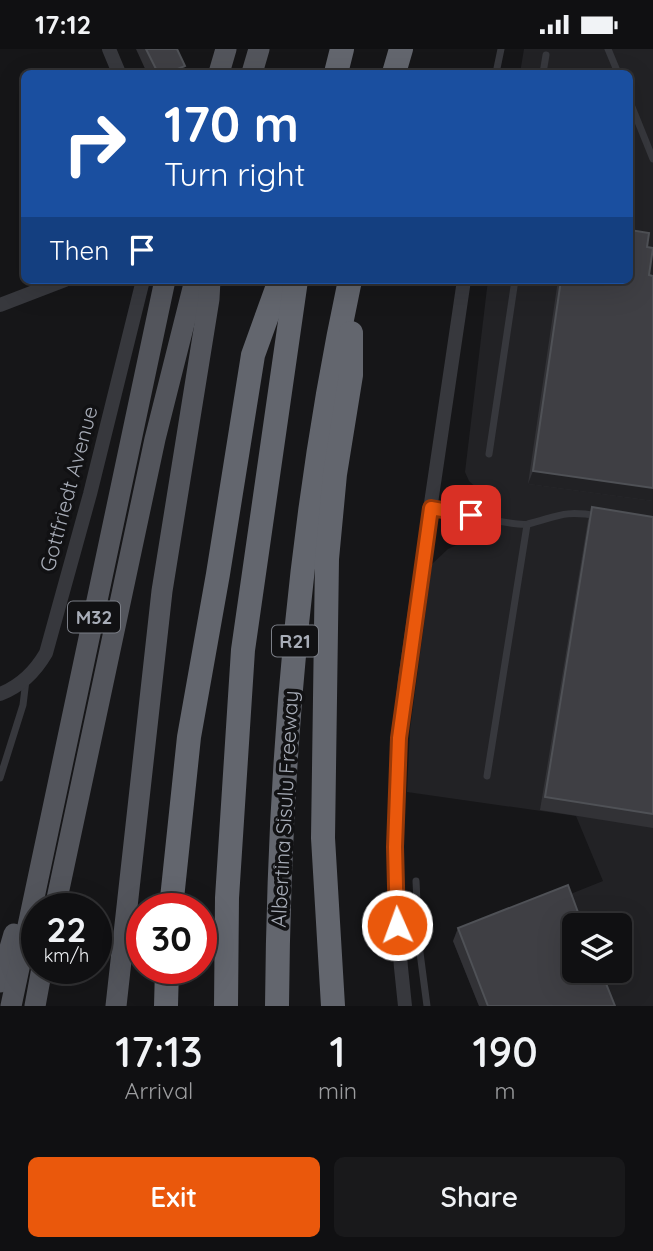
<!DOCTYPE html>
<style>
:root{--surface:#101012;--page:#19191b;--text:#f1f3f6;--muted:#9c9d9f;--line:#303032;--accent:#ea580c}
body{margin:0;font-family:Quicksand,sans-serif;background:var(--page);color:var(--text);height:100vh;display:flex;flex-direction:column;font-size:26px;white-space:nowrap}
*{box-sizing:border-box;margin:0}
p{font-size:23px;color:var(--muted)}
.icon{flex:none;width:38px;height:38px;fill:none;stroke:currentColor;stroke-width:2;stroke-linecap:round;stroke-linejoin:round}
.map{position:relative;height:957px;overflow:hidden}
.sheet{display:flex;flex-direction:column;background:var(--surface);flex:1}
.sheet>*{flex:none}
.banner{position:absolute;left:21px;top:21px;width:612px;height:214px;border-radius:10px;box-shadow:0 7px 28px #0002,0 0 0 2px var(--line);background:#1a4fa0;color:#fff;overflow:hidden}
.controls{position:absolute;left:562px;top:864px;display:grid;gap:14px}
.controls a{display:grid;place-items:center;width:70px;height:70px;border-radius:10px;background:var(--surface);box-shadow:0 7px 28px #0002,0 0 0 2px var(--line);font-size:35px}
.speed{position:absolute;left:21px;top:844px;display:flex;gap:14px;font-size:35px;font-weight:700;text-align:center}
.speed>*{display:grid;place-content:center;width:91px;height:91px;border-radius:50%;background:var(--surface);box-shadow:0 7px 28px #0002,0 0 0 2px var(--line);line-height:1}
.speed small{font-size:18px;font-weight:400}
.speed .limit{border:10px solid #d22;background:#fff;color:#111}
.pin{position:absolute;display:grid;place-items:center;width:60px;height:60px;color:#fff;margin:-30px;border-radius:14px;box-shadow:0 4px 10px #0006}
.me{position:absolute;width:77px;margin:-38px;rotate:358deg;stroke-linejoin:round;filter:drop-shadow(0 0 5px #0008)}
.turn{display:flex;align-items:center;gap:24px;height:147px;padding:0 28px;font-size:32px}
.turn .icon{width:91px;height:91px;stroke-width:2.5}
.turn b{display:block;font-size:49px;line-height:60px}
.then{display:flex;align-items:center;height:66px;padding:0 28px;background:#0003;gap:14px;font-size:26px}
.eta{display:flex;justify-content:space-evenly;align-items:center;height:119px;text-align:center}
.eta b{font-size:42px;font-weight:600;line-height:49px}
.button{display:flex;gap:14px;margin-top:auto;padding:14px 28px}
.button a{flex:1;height:80px;border-radius:10px;background:var(--accent);color:#fff;font-size:28px;font-weight:600;line-height:80px;text-align:center}
.button a+a{background:var(--page);color:var(--text)}
.status{display:flex;justify-content:space-between;align-items:center;height:49px;padding:0 35px;background:var(--surface);direction:ltr}
.status svg{height:19px;fill:currentColor}
.map>svg:first-child{display:block}
.built{fill:#222225;fill-rule:evenodd}
.lines{fill:none;stroke-linecap:round;stroke-linejoin:round}
.lane{stroke:#37383d;stroke-width:7}
.street{stroke:#37383d;stroke-width:14}
.primary{stroke:#53555c;stroke-width:21}
.highway{stroke:#63666e;stroke-width:24}
.wall{fill:#323236}
.shaded-wall{fill:#212124}
.building{fill:#3f3f44;stroke:#4f5156;stroke-width:2}
.route-casing{stroke:#983908;stroke-width:18}
.route{stroke:#ea580c;stroke-width:12}
.labels{text-anchor:middle;stroke-width:7;stroke-linejoin:round;paint-order:stroke}
.shield{fill:#111113;stroke:#7b7e86;stroke-width:2}
.shield-label{font-size:19px;font-weight:bold;fill:#a8adb8}
.street-label{font-size:21px;fill:#a8adb8;stroke:#111113}
</style>
<div class="status"><b>17:12</b><svg viewBox="0 0 49 12"><path d="M0 12V9h3v3zM5 12V6h3v6zM10 12V3h3v9zM15 12V0h3v12zM26 1h20v11H26zM47 4h2v5h-2z"/></svg></div>
<div class="map">
<svg width="653" height="957" viewBox="0 0 653 957">
<rect width="100%" height="100%" fill="#161618"/>
<path class="built" d="M524,0H653V957H479L453,892L603,832L576,767L407,743L410,680L432,515L448,500L468,491L487,493L494,448L484,446L469,432L465,423L488,231H630V24H520ZM574,877H620V922H574Z"/>
<g class="lines">
<g class="lane">
<path d="M608,0L618,24"/>
<path d="M496,24L501,0"/>
<path d="M543,24L546,6"/>
<path d="M630,53L653,110"/>
<path d="M489,405L515,231"/>
<path d="M431,459C446,462 518,478 528,475C559,467 564,461 598,467"/>
<path d="M487,727L527,476"/>
<path d="M0,729L23,656L26,631"/>
<path d="M416,832L419,896L427,957"/>
</g>
<g class="street">
<path d="M109,0L119,24"/>
<path d="M0,256L65,231"/>
<path d="M0,645C21,637 35,623 46,604L90,445L143,231"/>
<path d="M405,957C392,848 393,740 405,630L464,231"/>
</g>
<g class="primary">
<path d="M219,24L226,0"/>
<path d="M252,24L259,0"/>
<path d="M55,859L155,390L195,231"/>
<path d="M0,933L14,885"/>
<path d="M11,957L165,231"/>
<path d="M35,957L42,919"/>
<path d="M116,957L162,542L209,250L210,231"/>
</g>
<g class="highway">
<path d="M336,24L342,0"/>
<path d="M394,24L401,0"/>
<path d="M171,859L189,688L218,525L253,306L280,231"/>
<path d="M166,957L167,919"/>
<path d="M226,957L227,849L243,601L296,231"/>
<path d="M277,957C279,714 299,469 350,231"/>
<path d="M333,957L323,789L327,510L335,425L351,326V284"/>
</g>
</g>
<g class="wall">
<path d="M136,0H177L185,17L182,24H147Z"/>
<path d="M647,198L649,226L653,227V452L528,435L558,231H630Z"/>
<path d="M592,458L653,468V779L540,761L588,471Z"/>
<path d="M458,879L615,957H479L453,892Z"/>
</g>
<g class="shaded-wall">
<path d="M185,17L182,24H168Z"/>
<path d="M533,422L653,439V452L528,435Z"/>
</g>
<g class="building">
<path d="M146,0H177L185,17L168,24H158Z"/>
<path d="M630,181L649,184L647,198L653,199L649,226L653,227V439L533,422L561,231H630Z"/>
<path d="M592,458L653,468V765L545,748Z"/>
<path d="M568,836L583,877H574V922H601L615,957H488L458,879Z"/>
</g>
<g class="lines">
<g class="route-casing">
<path id="route" d="M397,876L395,798L399,689L431,459L471,466"/>
</g>
<use href="#route" class="route"/>
</g>
<g class="labels">
<g class="shield">
<rect x="68" y="552.5" width="52" height="31" rx="5"/>
<rect x="272" y="576.5" width="46" height="31" rx="5"/>
</g>
<g class="shield-label">
<text x="94" y="575">M32</text>
<text x="295" y="599">R21</text>
</g>
<g class="street-label">
<text transform="translate(69 440) rotate(-75)" y="7">Gottfriedt Avenue</text>
<text transform="translate(285 760) rotate(-87)" y="7">Albertina Sisulu Freeway</text>
</g>
</g>
</svg>
<div class="controls">
<a><svg class="icon" aria-label="layers" viewBox="0 0 24 24"><path d="M12 4l9 5-9 5-9-5zM3 14l9 5 9-5"/></svg></a>
</div>
<div class="speed"><div>22<small>km/h</small></div><div class="limit">30</div></div>
<div class="pin" style="left:471px;top:466px;background:#d93025"><svg class="icon" aria-label="arrive" viewBox="0 0 24 24"><path d="M6 21V4h12l-3 4 3 4H6"/></svg></div>
<svg class="me" style="left:397px;top:876px" viewBox="-20 -20 40 40"><circle r="17" fill="#ea580c" stroke="#fff" stroke-width="3"/><path d="M0-11L8 9 0 5-8 9z" fill="#fff"/></svg>
<div class="banner">
<div class="turn"><svg class="icon" aria-label="right" viewBox="0 0 24 24"><path d="M7 20v-9h11M14 6l5 5-5 5"/></svg><div><b>170 m</b>Turn right</div></div>
<div class="then">Then<svg class="icon" aria-label="arrive" viewBox="0 0 24 24"><path d="M6 21V4h12l-3 4 3 4H6"/></svg></div>
</div>
</div>
<section class="sheet">
<div class="eta">
<div><b>17:13</b><p>Arrival</p></div>
<div><b>1</b><p>min</p></div>
<div><b>190</b><p>m</p></div>
</div>
<div class="button"><a>Exit</a><a>Share</a></div>
</section>
